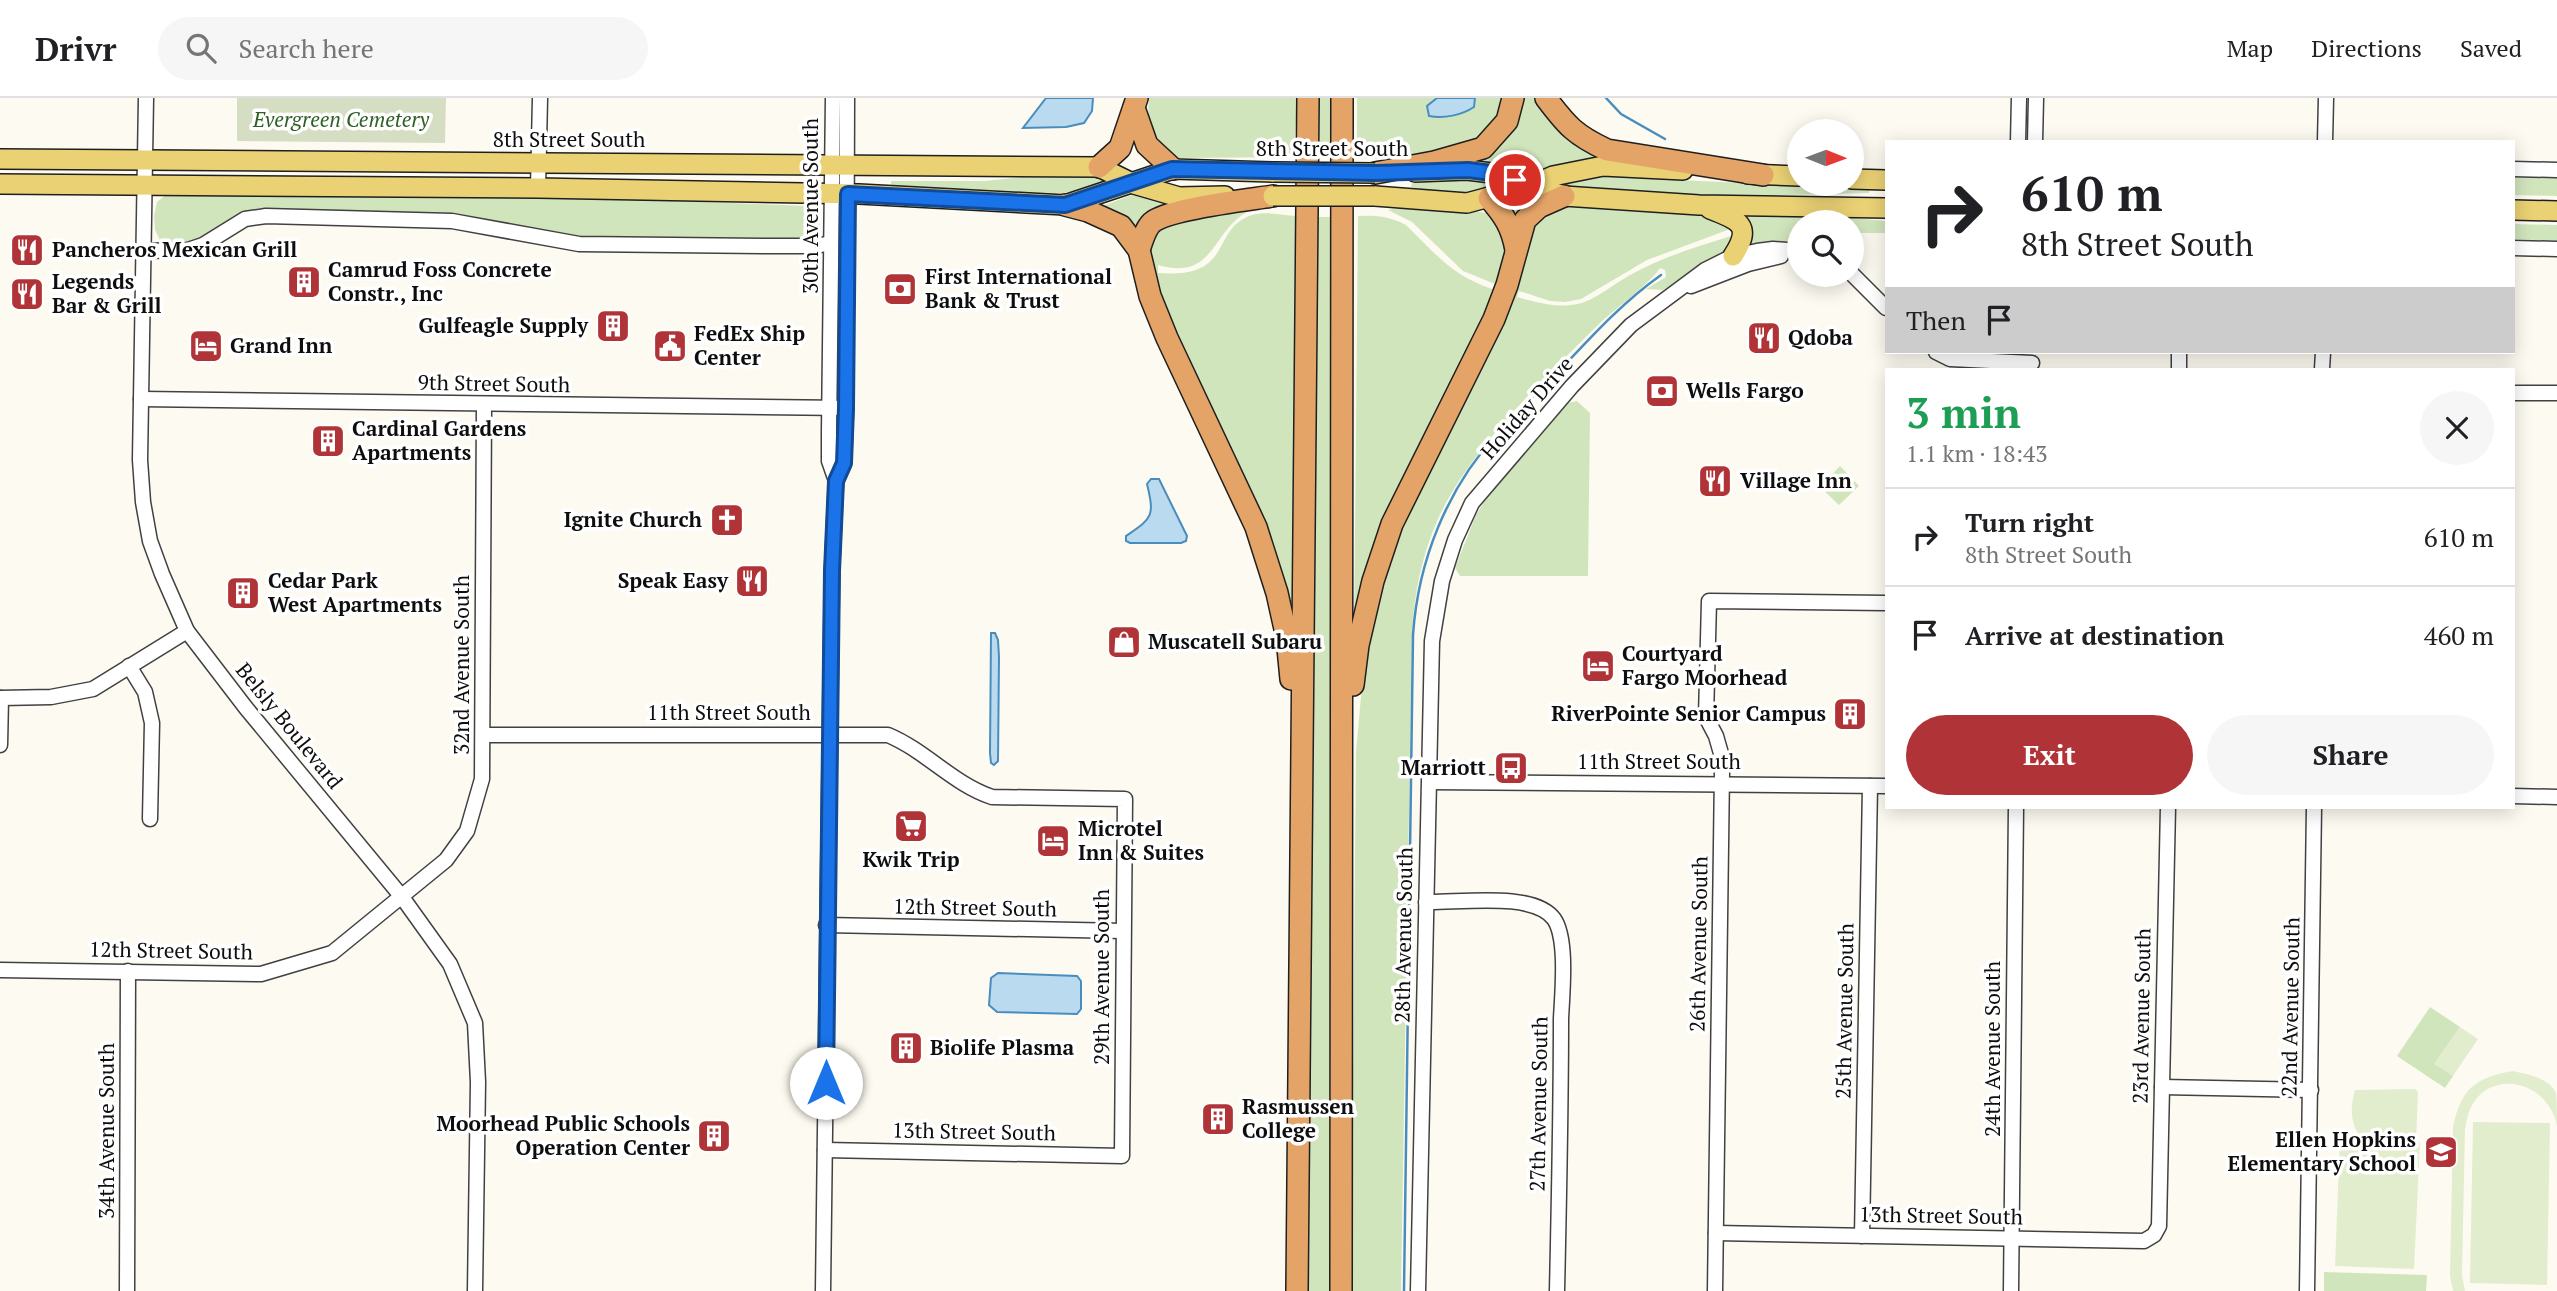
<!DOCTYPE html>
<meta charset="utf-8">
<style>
:root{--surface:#fff;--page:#f6f6f6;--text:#202124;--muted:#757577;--line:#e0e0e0;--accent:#b03437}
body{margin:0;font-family:"PT Serif",serif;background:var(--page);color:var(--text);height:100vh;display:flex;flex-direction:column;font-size:26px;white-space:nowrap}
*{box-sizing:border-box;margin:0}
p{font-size:23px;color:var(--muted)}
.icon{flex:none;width:38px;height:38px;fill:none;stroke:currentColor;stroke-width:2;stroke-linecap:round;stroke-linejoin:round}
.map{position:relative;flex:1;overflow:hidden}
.panel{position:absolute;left:1885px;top:270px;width:630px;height:441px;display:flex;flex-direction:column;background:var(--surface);border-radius:0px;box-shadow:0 4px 18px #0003}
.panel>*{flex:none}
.banner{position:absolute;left:1885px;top:42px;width:630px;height:214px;border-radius:0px;box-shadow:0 4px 18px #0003;background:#fff;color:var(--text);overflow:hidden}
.needle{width:46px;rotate:91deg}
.buttons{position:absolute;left:1787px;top:21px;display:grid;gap:14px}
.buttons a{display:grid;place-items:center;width:77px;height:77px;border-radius:50%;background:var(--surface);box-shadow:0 4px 18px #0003;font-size:35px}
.pin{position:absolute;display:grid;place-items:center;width:60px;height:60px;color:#fff;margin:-30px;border:4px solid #fff;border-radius:50%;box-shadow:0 2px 7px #0007}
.me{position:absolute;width:77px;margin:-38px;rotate:0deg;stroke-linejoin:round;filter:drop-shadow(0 0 5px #0008)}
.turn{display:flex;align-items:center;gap:24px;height:147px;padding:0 21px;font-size:32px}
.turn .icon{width:91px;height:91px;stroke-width:2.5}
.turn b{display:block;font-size:49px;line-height:60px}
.then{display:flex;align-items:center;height:66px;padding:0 21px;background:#0003;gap:14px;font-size:26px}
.round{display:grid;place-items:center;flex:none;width:74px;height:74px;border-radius:37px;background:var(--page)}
.headline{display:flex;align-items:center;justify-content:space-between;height:119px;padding:0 21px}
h1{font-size:42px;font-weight:700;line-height:52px;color:#1e9e55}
.button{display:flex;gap:14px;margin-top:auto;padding:14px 21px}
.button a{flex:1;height:80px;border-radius:42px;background:var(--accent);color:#fff;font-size:28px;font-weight:700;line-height:80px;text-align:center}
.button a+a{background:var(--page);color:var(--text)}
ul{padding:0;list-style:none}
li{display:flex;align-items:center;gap:21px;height:98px;padding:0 21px;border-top:2px solid var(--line)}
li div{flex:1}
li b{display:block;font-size:26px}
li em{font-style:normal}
header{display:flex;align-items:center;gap:42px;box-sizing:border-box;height:98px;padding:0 35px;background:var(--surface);border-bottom:2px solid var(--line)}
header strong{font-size:33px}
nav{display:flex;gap:38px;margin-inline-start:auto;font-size:24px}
.search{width:490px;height:63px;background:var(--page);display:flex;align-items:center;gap:18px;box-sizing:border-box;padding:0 24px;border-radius:38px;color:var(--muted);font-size:26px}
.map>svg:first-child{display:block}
.green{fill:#d1e5bd}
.cemetery{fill:#d5dec3}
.pitch{fill:#e2edce}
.water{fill:#badaf0;stroke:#498dbf;stroke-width:2}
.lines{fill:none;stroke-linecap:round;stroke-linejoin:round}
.stream{stroke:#498dbf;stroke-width:2.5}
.minor-casing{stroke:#414141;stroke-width:17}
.major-casing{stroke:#1f1f1f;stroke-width:22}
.highway-casing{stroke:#1f1f1f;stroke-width:24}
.minor{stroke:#fff;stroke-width:14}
.major{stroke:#ead174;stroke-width:19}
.highway{stroke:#e5a467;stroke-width:21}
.major-bridge-casing{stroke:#1f1f1f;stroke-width:22;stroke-linecap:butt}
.major-bridge{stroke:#ead174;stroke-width:19}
.route-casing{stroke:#114b97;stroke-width:18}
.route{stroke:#1a73e8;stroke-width:12}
.labels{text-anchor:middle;stroke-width:7;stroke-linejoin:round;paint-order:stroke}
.park-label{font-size:21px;font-style:italic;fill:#2f5f25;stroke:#fff}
.street-label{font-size:21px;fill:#0e0e0e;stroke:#fff}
.poi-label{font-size:21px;font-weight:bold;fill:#0e0e0e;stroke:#fff;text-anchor:start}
</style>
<header>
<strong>Drivr</strong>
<div class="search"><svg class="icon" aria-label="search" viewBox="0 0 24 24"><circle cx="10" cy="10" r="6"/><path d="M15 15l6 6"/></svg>Search here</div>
<nav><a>Map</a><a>Directions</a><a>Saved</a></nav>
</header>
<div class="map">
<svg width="2557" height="1193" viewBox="0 0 2557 1193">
<rect width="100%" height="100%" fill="#fdfbf1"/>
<g class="green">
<path d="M1149,0H1297L1294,59L1179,60C1151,49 1146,29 1149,0Z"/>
<path d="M1317,0H1338V59H1316Z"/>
<path d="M1357,0H1505V11L1478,45L1408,62L1361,60L1357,43Z"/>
<path d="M1519,0H1539L1605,61L1575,63L1530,78L1509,69L1476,63Z"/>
<path d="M1061,75L1104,81L1105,84L1070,94L1054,96L891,87V83H985Z"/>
<path d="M2513,75L2557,76V98L2513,97Z"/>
<path d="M1595,78L1869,91V95L1713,99L1580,93L1557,86Z"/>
<path d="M1454,79L1505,85C1469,97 1448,97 1411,89L1412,85Z"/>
<path d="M1140,94L1186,107L1137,134L1097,110Z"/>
<path d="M191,96L600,100L809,108L815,109L813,113L820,127L818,135L808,142L584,141L273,112L183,147H167L161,144L155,132L154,118L157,104L166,97Z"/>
<path d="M1588,106L1707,116L1733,130L1647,162L1581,201L1565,204L1550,203L1519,193L1517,199C1595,222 1589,194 1652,166C1678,154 1707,146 1734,137L1726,153L1718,160L1663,192L1646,191L1666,179L1665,172L1660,170C1650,186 1613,212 1597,228C1543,282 1470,351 1438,421C1422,456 1414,497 1412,535L1401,1193H1351L1356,654L1365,554L1388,463L1531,126L1561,108Z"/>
<path d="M1413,107L1489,115C1510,137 1509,152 1502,181L1354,541L1358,118C1376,117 1389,118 1406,127C1436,156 1451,177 1492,191L1495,186L1463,173L1412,124L1388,112Z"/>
<path d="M1257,110C1211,124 1219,185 1158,167V175C1236,181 1209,131 1252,117C1265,113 1282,117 1296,118L1293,538L1148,165C1149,154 1149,143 1155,133C1168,116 1235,113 1257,110Z"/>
<path d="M1736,113L1806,116L1886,123V135H1852V124H1799V145L1752,147L1750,134Z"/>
<path d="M1315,119H1337L1329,1193H1307Z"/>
<path d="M2513,126L2557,127V143L2513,141Z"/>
<path d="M1577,303L1590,315L1588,478H1460L1455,470L1476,417L1492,391L1568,305Z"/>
<path d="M1840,368L1859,388L1839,407L1820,389Z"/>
<path d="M2430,909L2460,929L2435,965L2453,978L2445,990L2397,958Z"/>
<path d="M2324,1174L2427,1177L2426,1193H2324Z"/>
</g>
<path class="cemetery" d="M237,0H446L445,45L237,43Z"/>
<g class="pitch">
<path d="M2460,929L2478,941L2453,978L2434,966Z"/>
<path d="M2513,973C2526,976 2550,980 2556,995C2557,1003 2557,1019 2557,1028C2548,981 2486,969 2469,1014C2467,1019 2466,1026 2465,1031L2462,1177L2465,1193H2453L2450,1178L2453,1029C2461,991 2474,980 2513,973Z"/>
<path d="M2415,991L2418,994L2416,1043L2420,1044L2414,1171L2335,1168L2340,1040H2361C2350,1024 2350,1010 2355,992Z"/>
<path d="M2473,1024L2550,1025L2547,1187L2470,1185Z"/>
</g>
<g class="water">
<path d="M1046,0H1093L1092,13L1084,25L1066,29L1023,30Z"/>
<path d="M1437,0H1475L1474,9C1462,17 1444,21 1429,18L1427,8Z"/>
<path d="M1151,381H1159L1187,438L1186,443L1181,445H1130L1126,443V438C1152,420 1155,419 1147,386Z"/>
<path d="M991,535H995L998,542L999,559L998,663L994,667L991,665L990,655Z"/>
<path d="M998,875L1077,878L1081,883V911L1077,916L997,914L989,907L991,880Z"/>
</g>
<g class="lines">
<g class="stream">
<path d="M1606,0L1621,16L1665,41"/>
<path d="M1404,1193L1413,537C1418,463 1447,390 1498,335C1518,313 1540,292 1561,271C1593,237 1623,204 1661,177"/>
</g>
<g class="minor-casing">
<g id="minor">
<path d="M146,0L140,362L143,404L150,443L162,476L187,533L246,610L402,799L450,866L475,925L478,984L475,1193"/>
<path d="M833,0L829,333V363L836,383"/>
<path d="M2018,44L2019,0"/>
<path d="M2035,44L2036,0"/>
<path d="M2325,44L2326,0"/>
<path d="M2513,71L2557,72"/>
<path d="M538,90L540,0"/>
<path d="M2513,150L2557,151"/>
<path d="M143,153L188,152L203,147L245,121L266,118L452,123L579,146L763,148H816L831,145"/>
<path d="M1852,176L1886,210"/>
<path d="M1691,188L1748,166L1781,158"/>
<path d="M1936,254L1950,261L2032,265"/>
<path d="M2179,271V254"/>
<path d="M2322,271L2323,254"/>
<path d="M2513,295H2557"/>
<path d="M141,301L846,310"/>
<path d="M129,568L145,594L152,625L150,721"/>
<path d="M0,600L51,599L93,591L187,533"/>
<path d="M483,637H888C926,653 953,686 992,699L1125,701L1122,1058L825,1052"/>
<path d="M0,647L1,600"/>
<path d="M1430,684L1886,688"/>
<path d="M2513,698L2557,699"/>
<path d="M1426,804C1458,805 1534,793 1554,821C1568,841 1562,897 1561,921C1561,1012 1559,1102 1557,1193"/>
<path d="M826,827L1123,833"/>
<path d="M0,872L261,876L332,855L446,762L467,733L482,681L484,307"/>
<path d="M2162,989L2311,992"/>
<path d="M1716,1135L2144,1143L2154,1137L2159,1128L2168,709"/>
<path d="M1862,1138L1870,688"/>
<path d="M127,1193L128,873"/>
<path d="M823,1193L832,473L836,383L844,365L846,310L847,0"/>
<path d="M1418,1193L1432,543L1442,483L1455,442L1472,405L1572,288L1631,227L1705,172L1733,158L1757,153L1773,151L1799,153"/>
<path d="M1715,1193L1722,673V659L1716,638L1706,619L1709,503L1886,505"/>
<path d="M2011,1193L2016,709"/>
<path d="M2307,1193L2314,709"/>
</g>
</g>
<g class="major-casing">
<g id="major">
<path d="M0,61L1099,69L1134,86L1179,99L1225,98"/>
<path d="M1415,74L1467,72L1500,76L1564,98L1699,107L1886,110"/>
<path d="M1748,76L1799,78"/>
<path d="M1852,81L1886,82"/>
<path d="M0,86L538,90L859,96L1065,107L1173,71L1274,74"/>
<path d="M1375,98L1467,105L1530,88L1553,78L1603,68L1683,72"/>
<path d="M1710,111C1739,122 1753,127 1733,158"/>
<path d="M2513,112L2557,113"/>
</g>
</g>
<g class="highway-casing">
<g id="highway">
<path d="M1546,0C1567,28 1575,37 1607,52L1763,77"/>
<path d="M1134,10L1147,47L1173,71"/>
<path d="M1099,69L1120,50L1137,0"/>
<path d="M1375,75L1434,64L1483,50L1507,23L1513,0"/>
<path d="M1489,100C1504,117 1512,129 1516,152"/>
<path d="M1065,107L1088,113L1121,128L1139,152L1150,198L1167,240L1256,429L1277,495L1287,540L1291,581"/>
<path d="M1139,152C1142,143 1146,128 1154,123C1174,110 1247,102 1273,98"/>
<path d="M1353,587L1358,547L1373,483L1392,426L1494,221L1507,187L1525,122L1539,109L1564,98"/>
<path d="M1297,1193L1308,0"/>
<path d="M1341,1193L1342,0"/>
</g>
</g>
<use href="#minor" class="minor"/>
<use href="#major" class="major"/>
<use href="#highway" class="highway"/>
<g class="major-bridge-casing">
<g id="major-bridge">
<path d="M1274,74L1375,75"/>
<path d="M1273,98H1375"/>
</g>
</g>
<use href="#major-bridge" class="major-bridge"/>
</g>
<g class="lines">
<g class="route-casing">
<path id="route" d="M826,985L832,473L836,383L844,365L846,310L848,96L1065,107L1172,71L1376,75L1468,72L1500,76L1515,82"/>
</g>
<use href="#route" class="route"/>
</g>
<defs>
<g id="restaurant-square" transform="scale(1.75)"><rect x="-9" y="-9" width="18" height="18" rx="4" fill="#b03437" stroke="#fff"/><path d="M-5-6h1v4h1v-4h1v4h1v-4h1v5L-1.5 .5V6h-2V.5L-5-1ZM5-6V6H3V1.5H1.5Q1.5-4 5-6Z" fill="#fff"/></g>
<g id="building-square" transform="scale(1.75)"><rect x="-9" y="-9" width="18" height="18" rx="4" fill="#b03437" stroke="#fff"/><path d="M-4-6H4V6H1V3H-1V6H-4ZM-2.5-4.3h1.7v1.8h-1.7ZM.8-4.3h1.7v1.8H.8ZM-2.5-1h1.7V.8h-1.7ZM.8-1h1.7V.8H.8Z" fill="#fff"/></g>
<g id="bank-square" transform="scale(1.75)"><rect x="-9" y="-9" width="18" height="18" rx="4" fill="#b03437" stroke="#fff"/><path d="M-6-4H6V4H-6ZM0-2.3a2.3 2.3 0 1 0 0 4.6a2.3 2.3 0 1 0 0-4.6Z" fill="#fff"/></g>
<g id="hotel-square" transform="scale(1.75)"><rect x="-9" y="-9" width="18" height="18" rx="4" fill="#b03437" stroke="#fff"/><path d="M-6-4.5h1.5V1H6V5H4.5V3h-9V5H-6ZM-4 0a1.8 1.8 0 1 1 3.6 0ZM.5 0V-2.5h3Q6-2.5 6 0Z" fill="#fff"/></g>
<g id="civic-square" transform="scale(1.75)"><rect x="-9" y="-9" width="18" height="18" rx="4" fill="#b03437" stroke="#fff"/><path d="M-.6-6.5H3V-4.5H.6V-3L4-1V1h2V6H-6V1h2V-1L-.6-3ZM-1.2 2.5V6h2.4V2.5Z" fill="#fff"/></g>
<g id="church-square" transform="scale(1.75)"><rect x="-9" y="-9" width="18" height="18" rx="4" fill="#b03437" stroke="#fff"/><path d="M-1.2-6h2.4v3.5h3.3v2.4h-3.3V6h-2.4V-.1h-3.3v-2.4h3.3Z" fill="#fff"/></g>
<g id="shop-square" transform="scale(1.75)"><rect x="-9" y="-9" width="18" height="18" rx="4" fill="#b03437" stroke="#fff"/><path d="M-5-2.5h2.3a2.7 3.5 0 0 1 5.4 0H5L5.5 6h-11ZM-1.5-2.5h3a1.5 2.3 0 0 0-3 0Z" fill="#fff"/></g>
<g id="bus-square" transform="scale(1.75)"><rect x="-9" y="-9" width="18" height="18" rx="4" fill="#b03437" stroke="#fff"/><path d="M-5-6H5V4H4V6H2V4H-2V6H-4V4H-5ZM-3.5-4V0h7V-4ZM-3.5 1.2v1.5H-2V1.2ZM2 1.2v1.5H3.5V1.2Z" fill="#fff"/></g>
<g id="supermarket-square" transform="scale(1.75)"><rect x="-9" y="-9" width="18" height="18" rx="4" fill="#b03437" stroke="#fff"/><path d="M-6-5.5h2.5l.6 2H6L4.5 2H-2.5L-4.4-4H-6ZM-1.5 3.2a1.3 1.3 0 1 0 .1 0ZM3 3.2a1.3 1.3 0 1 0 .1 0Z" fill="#fff"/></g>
<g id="school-square" transform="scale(1.75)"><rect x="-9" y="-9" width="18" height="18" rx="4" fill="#b03437" stroke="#fff"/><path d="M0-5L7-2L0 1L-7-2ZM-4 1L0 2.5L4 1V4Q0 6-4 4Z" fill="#fff"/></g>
</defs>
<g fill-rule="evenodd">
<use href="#restaurant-square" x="27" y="152"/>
<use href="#building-square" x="304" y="184"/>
<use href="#bank-square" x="900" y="191"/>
<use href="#restaurant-square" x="27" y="196"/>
<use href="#building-square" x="613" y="228"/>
<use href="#restaurant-square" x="1764" y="240"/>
<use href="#hotel-square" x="206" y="248"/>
<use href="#civic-square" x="670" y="248"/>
<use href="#bank-square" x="1662" y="293"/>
<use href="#building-square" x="328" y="343"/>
<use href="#restaurant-square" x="1715" y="383"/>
<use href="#church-square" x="727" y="422"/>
<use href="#restaurant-square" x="752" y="483"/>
<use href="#building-square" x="243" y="495"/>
<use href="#shop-square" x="1124" y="544"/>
<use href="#hotel-square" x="1598" y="568"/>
<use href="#building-square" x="1850" y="616"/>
<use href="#bus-square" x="1511" y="670"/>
<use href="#supermarket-square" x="911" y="728"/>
<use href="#hotel-square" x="1053" y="743"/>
<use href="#building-square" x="906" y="950"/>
<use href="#building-square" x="1218" y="1021"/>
<use href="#building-square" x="714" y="1038"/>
<use href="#school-square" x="2441" y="1054"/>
</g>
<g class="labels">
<g class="park-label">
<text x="341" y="29">Evergreen Cemetery</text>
</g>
<g class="street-label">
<text x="569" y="49">8th Street South</text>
<text x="1332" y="58">8th Street South</text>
<text transform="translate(811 108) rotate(-90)" y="7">30th Avenue South</text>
<text transform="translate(494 286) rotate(1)" y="7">9th Street South</text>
<text transform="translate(1527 310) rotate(-49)" y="7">Holiday Drive</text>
<text transform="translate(462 567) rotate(-90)" y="7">32nd Avenue South</text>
<text x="729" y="622">11th Street South</text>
<text transform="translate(289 628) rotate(51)" y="7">Belsly Boulevard</text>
<text x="1659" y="671">11th Street South</text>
<text transform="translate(975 810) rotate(1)" y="7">12th Street South</text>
<text transform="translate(1404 837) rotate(-89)" y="7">28th Avenue South</text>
<text transform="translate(1699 846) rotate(-89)" y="7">26th Avenue South</text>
<text transform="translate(171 853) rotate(1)" y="7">12th Street South</text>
<text transform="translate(1102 879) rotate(-90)" y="7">29th Avenue South</text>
<text transform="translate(2291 909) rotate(-89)" y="7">22nd Avenue South</text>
<text transform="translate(1845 913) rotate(-89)" y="7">25th Avenue South</text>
<text transform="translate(2142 918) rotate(-89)" y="7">23rd Avenue South</text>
<text transform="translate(1993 951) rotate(-90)" y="7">24th Avenue South</text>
<text transform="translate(1539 1006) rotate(-89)" y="7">27th Avenue South</text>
<text transform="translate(107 1033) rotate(-90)" y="7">34th Avenue South</text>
<text transform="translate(974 1034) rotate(1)" y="7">13th Street South</text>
<text transform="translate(1941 1118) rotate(1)" y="7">13th Street South</text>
</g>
<g class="poi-label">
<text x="52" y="159">Pancheros Mexican Grill</text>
<text x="328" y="179">Camrud Foss Concrete<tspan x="328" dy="24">Constr., Inc</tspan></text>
<text x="925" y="186">First International<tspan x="925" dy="24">Bank &amp; Trust</tspan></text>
<text x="52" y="191">Legends<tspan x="52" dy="24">Bar &amp; Grill</tspan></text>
<text x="588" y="235" text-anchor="end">Gulfeagle Supply</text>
<text x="694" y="243">FedEx Ship<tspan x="694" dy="24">Center</tspan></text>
<text x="1788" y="247">Qdoba</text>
<text x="230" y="255">Grand Inn</text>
<text x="1686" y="300">Wells Fargo</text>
<text x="352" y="338">Cardinal Gardens<tspan x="352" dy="24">Apartments</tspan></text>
<text x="1740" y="390">Village Inn</text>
<text x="702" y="429" text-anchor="end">Ignite Church</text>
<text x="268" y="490">Cedar Park<tspan x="268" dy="24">West Apartments</tspan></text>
<text x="728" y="490" text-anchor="end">Speak Easy</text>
<text x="1148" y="551">Muscatell Subaru</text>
<text x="1622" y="563">Courtyard<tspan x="1622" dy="24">Fargo Moorhead</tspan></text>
<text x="1826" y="623" text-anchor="end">RiverPointe Senior Campus</text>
<text x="1486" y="677" text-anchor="end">Marriott</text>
<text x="1078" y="738">Microtel<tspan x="1078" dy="24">Inn &amp; Suites</tspan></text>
<text x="911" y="769" text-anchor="middle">Kwik Trip</text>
<text x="930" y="957">Biolife Plasma</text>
<text x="1242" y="1016">Rasmussen<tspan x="1242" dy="24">College</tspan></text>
<text x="690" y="1033" text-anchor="end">Moorhead Public Schools<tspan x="690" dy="24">Operation Center</tspan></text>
<text x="2416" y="1049" text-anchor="end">Ellen Hopkins<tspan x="2416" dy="24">Elementary School</tspan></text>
</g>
</g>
</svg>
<div class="buttons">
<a><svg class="needle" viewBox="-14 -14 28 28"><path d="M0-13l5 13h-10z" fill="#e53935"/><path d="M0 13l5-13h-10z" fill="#757577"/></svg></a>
<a><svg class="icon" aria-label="search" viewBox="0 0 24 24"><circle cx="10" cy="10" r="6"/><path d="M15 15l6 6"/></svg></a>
</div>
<div class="pin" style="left:1515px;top:82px;background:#d93025"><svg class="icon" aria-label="arrive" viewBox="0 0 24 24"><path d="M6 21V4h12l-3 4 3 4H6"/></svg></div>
<svg class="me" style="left:826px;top:985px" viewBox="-20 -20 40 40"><circle r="19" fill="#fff"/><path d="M0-13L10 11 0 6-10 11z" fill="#1a73e8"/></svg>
<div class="banner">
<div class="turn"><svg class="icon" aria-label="right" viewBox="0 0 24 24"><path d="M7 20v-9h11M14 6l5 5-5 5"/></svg><div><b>610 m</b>8th Street South</div></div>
<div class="then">Then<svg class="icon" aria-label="arrive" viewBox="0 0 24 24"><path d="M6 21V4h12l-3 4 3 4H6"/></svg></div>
</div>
<section class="panel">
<div class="headline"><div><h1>3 min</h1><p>1.1 km · 18:43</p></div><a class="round"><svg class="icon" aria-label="close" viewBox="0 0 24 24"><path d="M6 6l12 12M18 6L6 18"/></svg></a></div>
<ul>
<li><svg class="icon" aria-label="right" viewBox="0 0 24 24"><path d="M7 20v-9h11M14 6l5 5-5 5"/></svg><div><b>Turn right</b><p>8th Street South</p></div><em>610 m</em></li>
<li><svg class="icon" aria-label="arrive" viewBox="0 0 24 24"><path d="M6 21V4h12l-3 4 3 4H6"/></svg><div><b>Arrive at destination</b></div><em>460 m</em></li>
</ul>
<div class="button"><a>Exit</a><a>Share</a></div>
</section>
</div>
